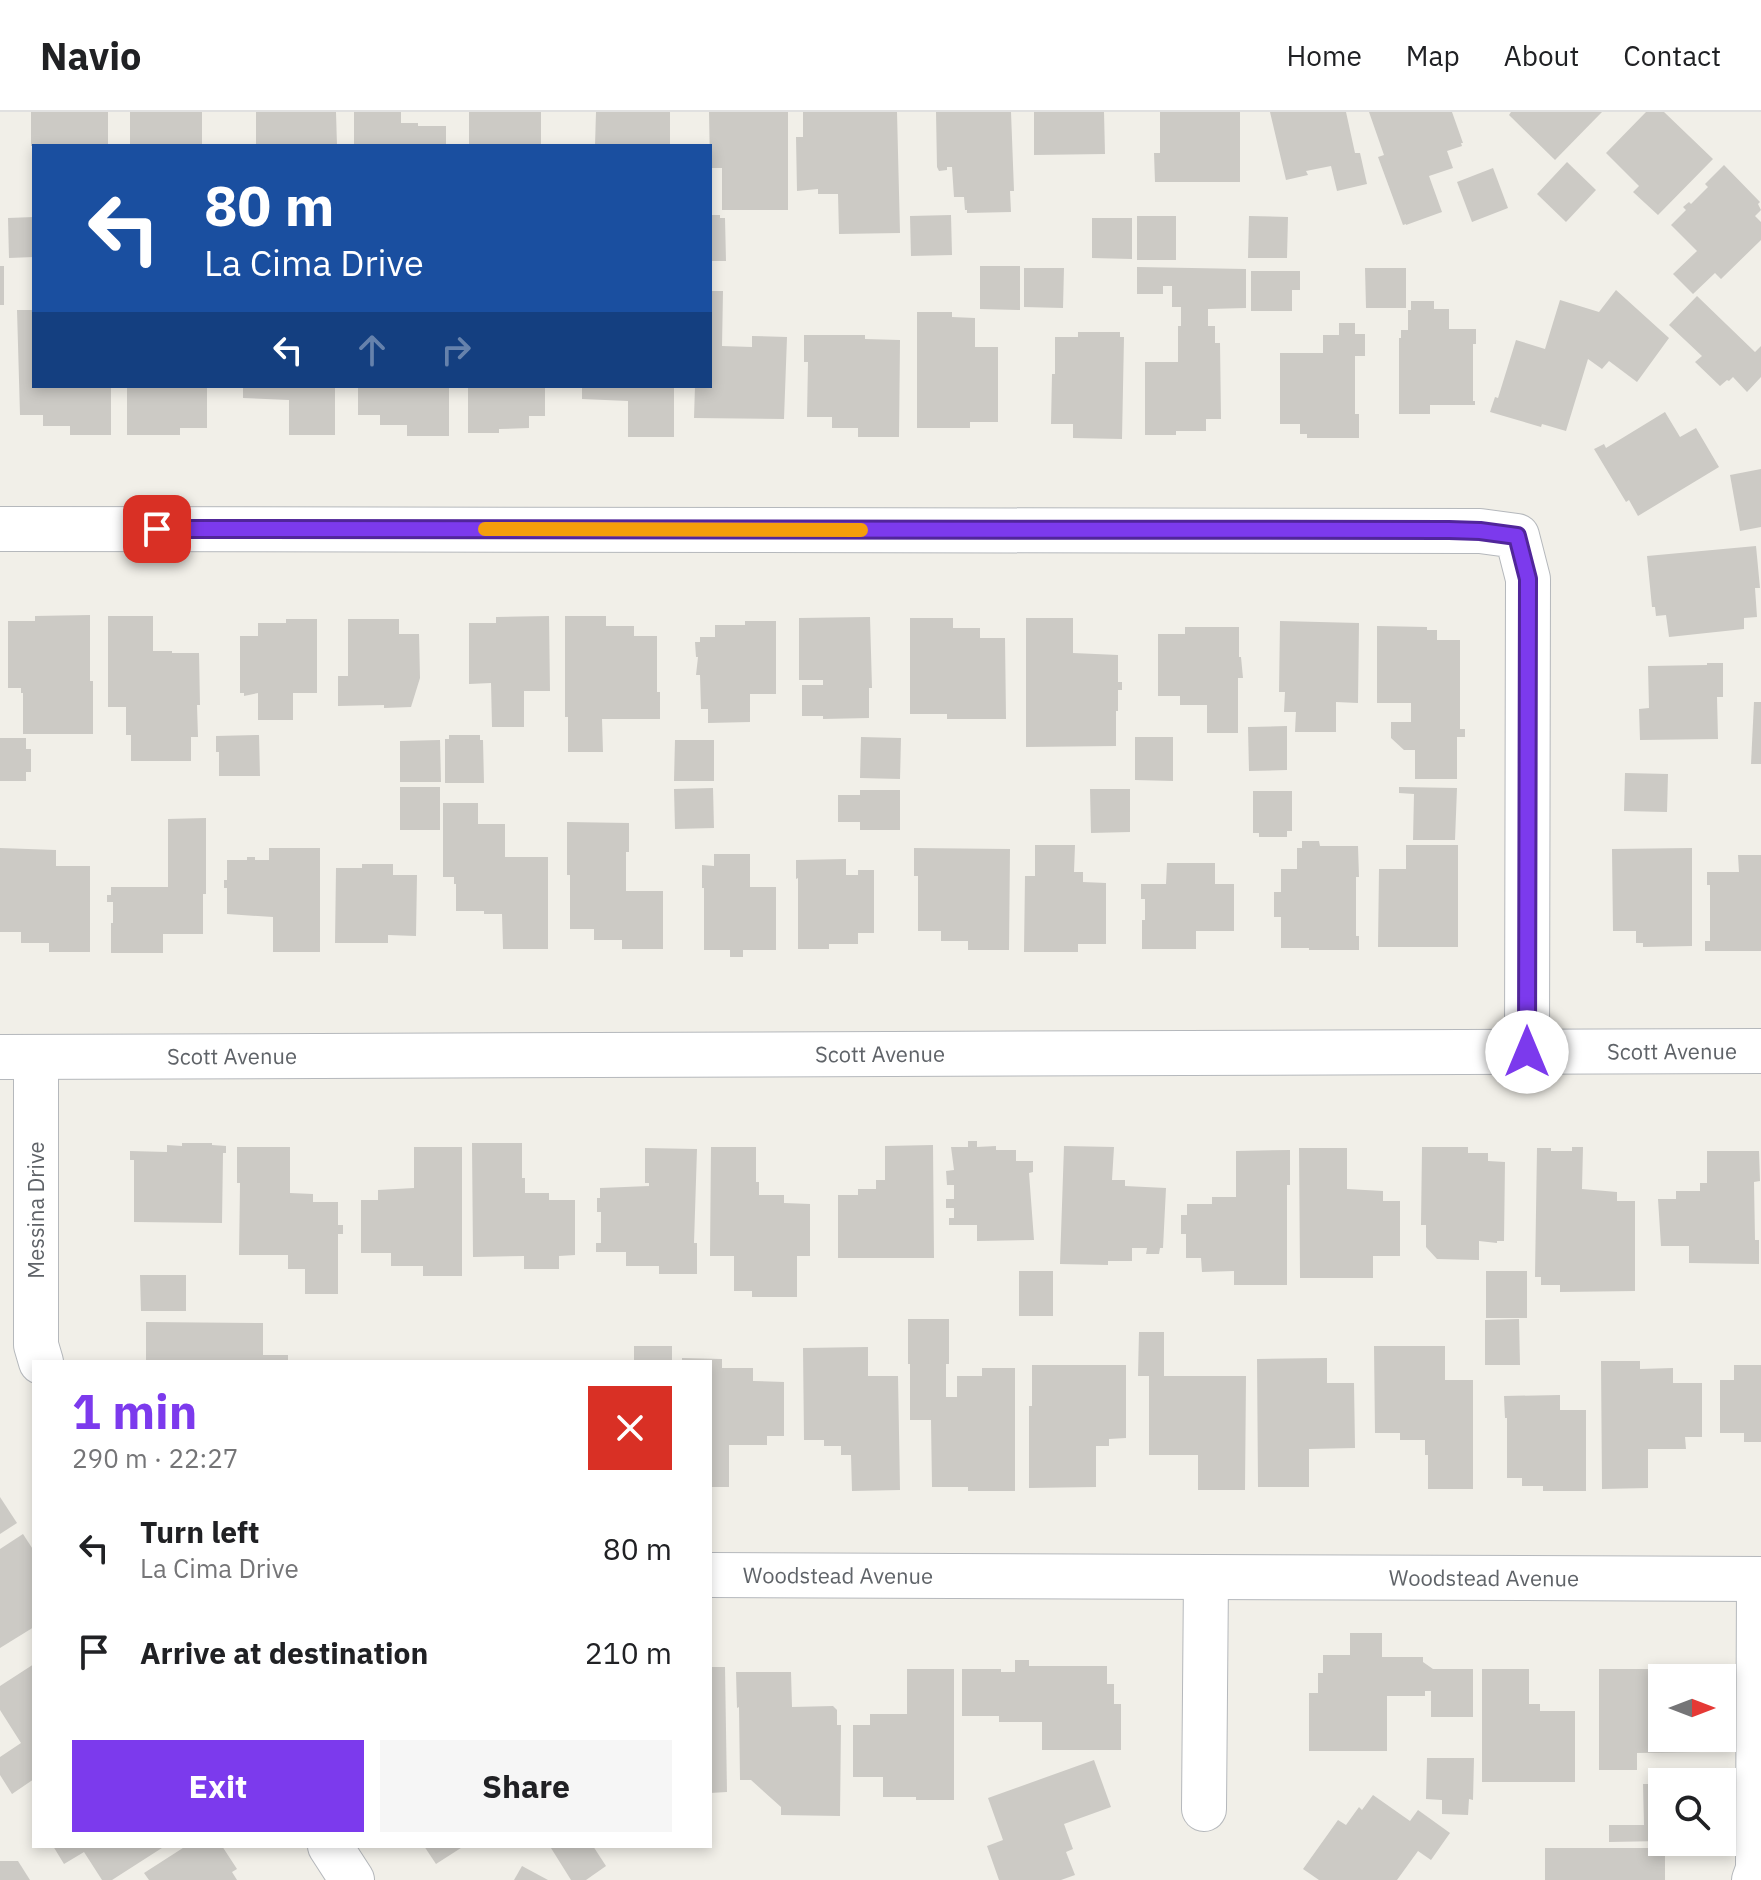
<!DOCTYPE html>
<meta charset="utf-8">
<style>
:root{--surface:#fff;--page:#f6f6f6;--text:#202124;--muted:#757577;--line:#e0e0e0;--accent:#7c3aed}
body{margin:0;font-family:"IBM Plex Sans",sans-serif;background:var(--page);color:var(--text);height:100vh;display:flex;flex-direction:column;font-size:30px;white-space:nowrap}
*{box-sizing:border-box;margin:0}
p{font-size:26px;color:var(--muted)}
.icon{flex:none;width:44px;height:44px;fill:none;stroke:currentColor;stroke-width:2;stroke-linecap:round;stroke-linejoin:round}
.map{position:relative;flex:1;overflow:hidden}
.details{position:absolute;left:32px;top:1248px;width:680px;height:488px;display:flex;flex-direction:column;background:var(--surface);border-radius:0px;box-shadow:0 4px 12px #0003}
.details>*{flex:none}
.banner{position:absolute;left:32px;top:32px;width:680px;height:244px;border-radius:0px;box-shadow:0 4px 12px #0003;background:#1a4fa0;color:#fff;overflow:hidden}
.needle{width:52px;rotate:90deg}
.controls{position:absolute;left:1648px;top:1552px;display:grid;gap:16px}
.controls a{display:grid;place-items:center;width:88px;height:88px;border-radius:0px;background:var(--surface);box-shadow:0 4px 12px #0003;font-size:40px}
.pin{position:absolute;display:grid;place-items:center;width:68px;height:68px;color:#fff;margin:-34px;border-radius:16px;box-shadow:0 4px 12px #0006}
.me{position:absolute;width:88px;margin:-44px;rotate:0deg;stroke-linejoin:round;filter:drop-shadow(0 0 6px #0008)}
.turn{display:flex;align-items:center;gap:28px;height:168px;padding:0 40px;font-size:36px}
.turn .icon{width:104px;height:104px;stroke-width:2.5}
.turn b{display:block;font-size:56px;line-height:68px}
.lanes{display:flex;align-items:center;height:76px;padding:0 40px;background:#0003;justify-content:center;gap:40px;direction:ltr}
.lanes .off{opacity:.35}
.round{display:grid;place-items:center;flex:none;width:84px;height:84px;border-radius:0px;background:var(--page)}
.headline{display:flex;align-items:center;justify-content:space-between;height:136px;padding:0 40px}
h1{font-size:48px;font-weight:700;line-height:60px;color:var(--accent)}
.action{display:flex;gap:16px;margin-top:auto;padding:16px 40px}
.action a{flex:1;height:92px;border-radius:0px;background:var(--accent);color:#fff;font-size:32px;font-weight:700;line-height:92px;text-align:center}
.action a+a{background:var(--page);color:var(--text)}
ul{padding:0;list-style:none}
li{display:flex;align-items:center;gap:24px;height:104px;padding:0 40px}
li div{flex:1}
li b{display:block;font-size:30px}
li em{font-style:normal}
header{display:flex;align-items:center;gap:48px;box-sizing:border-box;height:112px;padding:0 40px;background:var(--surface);border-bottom:2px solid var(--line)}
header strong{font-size:38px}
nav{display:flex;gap:44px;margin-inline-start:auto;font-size:28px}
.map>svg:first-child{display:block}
.building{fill:#cccac5}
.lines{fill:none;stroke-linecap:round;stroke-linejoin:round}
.minor-casing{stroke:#b5b8bc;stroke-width:46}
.minor{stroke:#fff;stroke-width:44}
.route-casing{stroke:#51269a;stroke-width:20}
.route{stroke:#7c3aed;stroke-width:14}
.slow{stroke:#f59e0b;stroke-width:14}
.labels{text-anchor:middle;stroke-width:8;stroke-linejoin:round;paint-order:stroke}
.street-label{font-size:22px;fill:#5f6368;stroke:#fff}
</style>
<header>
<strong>Navio</strong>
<nav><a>Home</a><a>Map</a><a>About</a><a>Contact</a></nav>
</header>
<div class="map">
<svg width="1761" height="1768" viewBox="0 0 1761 1768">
<rect width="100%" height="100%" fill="#f1efe8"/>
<g class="building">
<rect x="31" y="0" width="77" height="34"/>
<rect x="130" y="0" width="72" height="34"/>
<path d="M256,0H336L337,34H256Z"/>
<path d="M354,0H401V11H418V14H446V34H354Z"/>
<rect x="469" y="0" width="72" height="34"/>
<path d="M596,0H670V34H595Z"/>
<path d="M709,0H788V98H722V56H710Z"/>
<path d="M803,0H897L900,121L839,122L838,82H818V77L797,79L796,25H803Z"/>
<path d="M936,0H1011L1014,79H1010L1011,100L967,101V98H965L964,85H954L952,55H947V58L939,59L937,55Z"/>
<path d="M1034,0H1104L1105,42L1034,43Z"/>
<path d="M1160,0H1240V70H1155L1154,41H1160Z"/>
<path d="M1270,0H1346L1355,41H1360L1367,72L1337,79L1331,54L1306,59L1308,63L1286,68Z"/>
<path d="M1369,0H1452L1463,31H1461L1462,34L1447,39L1453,56L1429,64L1442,100L1406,113V112L1403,113L1378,45L1384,43Z"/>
<path d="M1511,0H1602L1555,48L1509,3Z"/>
<path d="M1646,0H1664L1713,47L1658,103L1633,80L1639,74L1606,41Z"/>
<path d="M1567,50L1596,78L1566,110L1537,82Z"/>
<path d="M1724,53L1760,90L1758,92L1761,98L1755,104L1761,110V128L1721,167L1715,161L1693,182L1673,162L1697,139L1671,113L1686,98L1683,95L1689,90L1691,92L1708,75L1705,72Z"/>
<path d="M1493,56L1508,96L1472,110L1457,70Z"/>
<path d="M710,103H720V106H725L726,149H710Z"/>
<path d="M951,103L952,143L911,144L910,104Z"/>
<rect x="1137" y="104" width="39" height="44"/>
<path d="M1249,104L1288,105L1287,146H1248Z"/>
<path d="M34,105V145L9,146L8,106Z"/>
<path d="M1092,106H1132V147L1092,146Z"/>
<rect x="0" y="154" width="4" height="39"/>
<path d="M980,154H1020V198L980,197Z"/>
<path d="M1137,155L1246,157V196L1208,197V214H1215V231H1220L1221,307H1206V319H1176V323H1145V250H1178V214H1181V195H1172V174H1163V182H1137Z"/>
<path d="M1024,156H1064L1063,196L1024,195Z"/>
<path d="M1365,156H1406V196H1366Z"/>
<path d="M1251,159H1300V178H1292V199H1251Z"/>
<path d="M1616,178L1669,226L1637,270L1609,249L1602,257L1588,247L1566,319L1542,312L1541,315L1490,300L1495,285L1498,286L1516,228L1545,237L1560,188L1599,200Z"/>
<path d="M710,179H723L722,234L752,235V224L787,225L784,307L694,306L695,274H710Z"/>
<path d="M1697,184L1755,240L1761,234V265L1747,280L1733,265L1729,269L1727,268L1720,274L1695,250L1702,244L1669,213Z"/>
<path d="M1411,189H1434V197H1449V217H1476V232H1473V289H1475V293H1430V302H1399V226H1401V218H1408V198H1411Z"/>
<path d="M17,198H34V274H111V323H70V314H43V303H20Z"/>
<path d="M917,200H952V205L975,206V235H998V310H970V316H917Z"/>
<path d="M1339,211H1355V222H1365V244H1355V302H1359V326H1307V322H1300V312H1280V241H1323V223H1339Z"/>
<path d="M1078,220H1120V225H1124L1122,327L1073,326V312H1051L1052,262H1055V225H1078Z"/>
<path d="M804,223H865V227L900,228L899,325H858V316H832V305H807L808,250H804Z"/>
<path d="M127,274H207V316H180V323H127Z"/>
<path d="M243,274H335V323H289V288L243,286Z"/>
<path d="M358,274H449V324H407V313H380V303H358Z"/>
<path d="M468,274H545V304H529V316L499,317V321H468Z"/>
<path d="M582,274H674V325H628V289L582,287Z"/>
<path d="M1665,300L1680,325L1696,316L1719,355L1638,404L1629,388L1626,390L1594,337L1604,332L1606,336Z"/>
<path d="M1761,357V415L1740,419L1730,363Z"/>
<path d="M1756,434L1760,476H1755L1757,505L1744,506V517L1669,525L1666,503L1656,504L1655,495H1652L1647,444Z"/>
<path d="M90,503V569H93V622H23V581H21V576H8V509H35V504Z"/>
<path d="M108,504H153V539H172V541H199L200,593H197L198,625H191V649H131V623H126V595H108Z"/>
<path d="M549,504L550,579H524V615H492L491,571L469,572V511H496V505Z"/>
<path d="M565,504H606V514H634V524H657V580H660V607H602L603,640H568V605H565Z"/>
<path d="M870,505L872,576H869V606L823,607V604H802V573H823V568H799V506Z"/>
<path d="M910,506H953V516H980V526H1005L1006,607H947V602H910Z"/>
<path d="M1026,506H1073V541L1118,543V570H1122V578H1118V599H1116V634L1026,635Z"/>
<path d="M286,507H317V581H293V608H258V581L244,584V581H240V524H258V511H286Z"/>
<path d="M348,507H399V522H419L420,566L411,595L384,596V593L338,594V564H348Z"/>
<path d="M745,509H776V582H750V610L708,611V597H701L700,563H696L698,545H696L695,530H700V525H715V513H745Z"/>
<path d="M1280,509L1359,511L1358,591L1336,590V620H1295L1296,600H1284L1285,580H1279Z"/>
<path d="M1377,514L1427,515V518H1437V528H1460V617H1465V625H1457V667H1415V638H1404L1391,626V610H1411V591H1377Z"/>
<path d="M1185,515H1239V545H1241L1243,566H1238V621H1207V593H1180V584H1158V522H1185Z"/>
<path d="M1707,551H1723V585H1717L1718,627L1640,628L1639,597L1649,596L1648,554L1707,553Z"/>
<path d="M1754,590H1761V652H1751Z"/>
<path d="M1287,614V658L1249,659L1248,615Z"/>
<path d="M259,623L260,664H219V640H216V624Z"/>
<path d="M449,623H480V628H483L484,671H445V627H449Z"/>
<path d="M861,625L901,626L900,667L860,666Z"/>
<path d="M1135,625H1173V669L1135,668Z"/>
<path d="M0,626H26V637H31V660H26V669H0Z"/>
<path d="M440,628L441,670H400V629Z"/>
<path d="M675,628H714V669H674Z"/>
<path d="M1625,661L1668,662L1667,700L1624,699Z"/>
<rect x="400" y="675" width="40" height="43"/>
<path d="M1399,675L1457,676L1455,728H1413L1414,682L1399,681Z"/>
<path d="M713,676L714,716L675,717L674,677Z"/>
<path d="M1090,677H1130V720L1091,721Z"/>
<path d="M860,678H900V718H860V710H838V683H860Z"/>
<path d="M1253,679H1292V719H1287V725H1259V721H1253Z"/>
<path d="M443,691H478V712H505V745H548V837H503L502,802H484V799H456V772H454V765H443Z"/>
<path d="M206,706V782H203V822H163V841H111V811H113V790H107V783H111V775H168V707Z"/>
<path d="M567,710L629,711V740H626V779H663V837H622V828H594V817H570V763H567Z"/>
<path d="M1302,729H1319L1320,734H1358L1359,765H1356V824H1359V838H1309V836H1281V805H1274V780H1281V757H1297V736H1302Z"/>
<path d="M1035,733H1075L1074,760H1083V770L1106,771V832H1078V840H1024L1025,764H1035Z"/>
<path d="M1406,733H1458V835H1378L1379,757H1406Z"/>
<path d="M0,736L56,738V754H90V840H49V831H21V820H0Z"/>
<path d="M269,736H320V840H273V805L227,802V776H224V768H227V748H247V745H255V748H269Z"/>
<path d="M914,736L1010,737L1009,838H968V829H941V819H918V764H914Z"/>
<path d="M1692,736V834L1643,835V831H1636V819H1613L1612,737Z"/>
<path d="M714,742H750V775H776V838H743V845H730V838H704V776H702V753L714,754Z"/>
<path d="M1738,743H1761V839H1705V829H1710V773H1707V760H1739Z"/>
<path d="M846,747V763H858V758H874V821H858V832H829V837H798V766L796,767V748Z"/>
<path d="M1167,751H1215V772H1234V819H1196V837H1142V808H1145V787H1141V772H1166Z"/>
<path d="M362,752H393V763H417L416,824L388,823V831H335L336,756H362Z"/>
<path d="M968,1029H977V1035L996,1034V1038H1016V1049H1033V1060L1029,1061L1034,1128L977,1129V1113H949V1106H954V1096H946V1087H954V1073H947L946,1059L954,1058L951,1035H968Z"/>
<path d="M182,1031H212V1033L226,1034V1041H223L222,1111L134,1110V1048H130V1039L167,1040V1033L182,1034Z"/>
<path d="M472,1031H522V1066H525V1081H549V1088H575V1143L559,1144V1157H524V1144L473,1145Z"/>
<path d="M933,1033L934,1146H838V1083H858V1077H876V1068H885V1034Z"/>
<path d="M1064,1034L1114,1035L1112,1068H1125V1074L1166,1076L1163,1136H1160L1159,1142H1146L1147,1136H1132V1149H1108V1153L1060,1152Z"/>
<path d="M237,1035H290V1081L313,1082V1090H338V1113H343V1122H338V1182H305V1157H288V1143H239L240,1071H237Z"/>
<path d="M414,1035H462V1164H423V1154H391V1141H361V1088H378V1078L414,1076Z"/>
<path d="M711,1035H756V1070H759V1083H784V1091L810,1092V1144H797V1185H752V1179H734V1144H710Z"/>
<path d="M1422,1035H1468V1041H1488V1049L1505,1050L1504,1129H1497V1131L1479,1129V1148L1437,1147L1426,1135V1113H1421Z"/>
<path d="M1572,1035H1583L1582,1077L1617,1080V1089H1635V1179L1560,1180V1173H1541V1165H1535L1537,1036H1551V1039H1572Z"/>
<path d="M645,1036L697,1037L694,1131H697V1162H659V1154H626V1140H596V1131H601V1100H597V1086H600V1076L649,1074V1071H645Z"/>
<path d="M1299,1036H1347V1077L1383,1079V1089H1400V1144H1373V1166H1300Z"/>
<path d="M1290,1038V1073H1287V1173H1234V1159L1202,1160L1201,1146H1186V1122H1181V1103H1187V1092H1212V1085H1236V1039Z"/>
<path d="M1707,1039H1759L1760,1069L1754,1070L1755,1128H1759V1152L1689,1151V1134H1661L1658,1087H1676V1079H1700V1071H1707Z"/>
<rect x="1019" y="1159" width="34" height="45"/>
<rect x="1486" y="1159" width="41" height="47"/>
<path d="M140,1163H186V1199H141Z"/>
<path d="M908,1207H949V1252H946V1285H957V1264H982V1256H1015V1379H968V1375H932L931,1308H910V1252H908Z"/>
<path d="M1519,1207L1520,1253H1485V1208Z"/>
<path d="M146,1210L263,1211V1243H288V1250H146Z"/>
<path d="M1139,1220H1164V1264H1246L1245,1378H1198V1343H1149V1264H1138Z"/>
<rect x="634" y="1234" width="38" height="16"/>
<path d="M1374,1234H1445V1268H1473V1377H1428V1343H1425V1328H1400V1321H1375Z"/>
<path d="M868,1235V1264H898L900,1378L852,1379L851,1343H841V1334H824V1328H804L803,1236Z"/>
<path d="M682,1246L722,1247V1256H753V1269L784,1270V1324H767V1333H729V1375H710V1250H682Z"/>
<path d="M1327,1246V1271H1354L1355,1336L1309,1337V1375H1258L1257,1247Z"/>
<path d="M1601,1249H1640V1257L1673,1256V1271H1702V1325H1685L1686,1337H1648V1376L1602,1377Z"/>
<path d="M1032,1253H1126V1326L1109,1327V1334H1096V1375L1029,1376V1294H1032Z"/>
<path d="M1734,1253H1761V1330H1744V1321H1720V1268H1734Z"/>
<path d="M1560,1283V1298H1586V1379H1543V1374H1522V1366H1507V1306H1505L1504,1284Z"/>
<path d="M0,1385L17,1411L0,1422Z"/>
<path d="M23,1422L34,1439V1515L0,1536V1437Z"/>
<path d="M1350,1521H1382V1545H1423V1550L1433,1557H1473V1605H1431V1579H1425V1584H1387V1639H1309V1581H1318V1561H1323V1543H1350Z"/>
<path d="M1015,1548H1029V1554H1107V1572H1114V1592H1121V1638H1042V1610H999V1604H962V1557H1001V1560H1015Z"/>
<path d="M34,1552V1667L12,1682L0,1663V1645L21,1631L0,1598V1574Z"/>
<path d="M710,1555H725L727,1680L710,1681Z"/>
<path d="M907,1557H954V1688H916V1685H883V1665H853V1613H870V1602H907Z"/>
<path d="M1482,1557H1529V1592H1540V1599H1575V1670H1482Z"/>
<path d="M1599,1557H1687V1566H1662V1626H1701V1640L1637,1641V1658H1599Z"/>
<path d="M736,1560H791L792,1595L833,1594L837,1598V1613H841L840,1704L781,1703V1695L751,1668H740L739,1595L737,1596Z"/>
<path d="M1427,1646H1474L1473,1688L1469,1687L1468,1703L1442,1702V1688L1426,1687Z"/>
<path d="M1094,1648L1111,1695L1064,1712L1073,1737L1066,1740L1075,1763L1061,1768H999L987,1734L1003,1728L988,1686Z"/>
<path d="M1643,1672H1662V1729L1609,1730V1713H1644Z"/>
<path d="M1373,1683L1410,1709L1418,1698L1450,1721L1431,1748L1418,1739L1397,1768H1319L1303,1757L1338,1708L1346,1713L1359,1695L1362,1698Z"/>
<path d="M53,1734H165L112,1768H102L84,1740L64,1752Z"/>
<path d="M186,1734H222L237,1757L232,1760L237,1768H149L144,1761Z"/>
<path d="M424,1734H464L436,1752Z"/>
<path d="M553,1734H593L606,1754L586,1768H571L551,1736Z"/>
<rect x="1545" y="1736" width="120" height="32"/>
<path d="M0,1749H18L30,1768H0Z"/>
<path d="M522,1754L548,1768H514Z"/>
</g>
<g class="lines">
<g class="minor-casing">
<g id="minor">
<path d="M0,417L1480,419L1517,424L1528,467L1527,940"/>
<path id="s1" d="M0,945L1761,939"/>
<path d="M36,946V1233L41,1250"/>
<path id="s2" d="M710,1463L1761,1467"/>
<path d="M1204,1697L1206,1465"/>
<path d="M330,1734L352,1768"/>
<path d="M1754,1768L1758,1757L1759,1467"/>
</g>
</g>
<use href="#minor" class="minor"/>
</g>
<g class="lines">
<g class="route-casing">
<path id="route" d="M157,417L1449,418L1480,419L1517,424L1528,467L1527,940"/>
</g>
<use href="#route" class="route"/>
<path class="slow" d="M485,417L861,418"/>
</g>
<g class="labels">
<g class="street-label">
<text dy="8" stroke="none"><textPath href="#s1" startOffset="1672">Scott Avenue</textPath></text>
<text dy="8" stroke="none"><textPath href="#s1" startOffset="880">Scott Avenue</textPath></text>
<text dy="8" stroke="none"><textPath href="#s1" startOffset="232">Scott Avenue</textPath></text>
<text transform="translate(36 1098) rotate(-90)" y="8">Messina Drive</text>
<text dy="8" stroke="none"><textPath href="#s2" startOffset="128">Woodstead Avenue</textPath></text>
<text dy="8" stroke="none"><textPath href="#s2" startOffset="774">Woodstead Avenue</textPath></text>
</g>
</g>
</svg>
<div class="controls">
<a><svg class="needle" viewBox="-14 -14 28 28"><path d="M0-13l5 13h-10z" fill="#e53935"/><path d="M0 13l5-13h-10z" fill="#757577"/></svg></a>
<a><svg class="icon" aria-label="search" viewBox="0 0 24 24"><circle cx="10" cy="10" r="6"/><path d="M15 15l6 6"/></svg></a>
</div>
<div class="pin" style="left:157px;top:417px;background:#d93025"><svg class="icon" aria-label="arrive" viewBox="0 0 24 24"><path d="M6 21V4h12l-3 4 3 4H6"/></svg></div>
<svg class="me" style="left:1527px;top:940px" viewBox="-20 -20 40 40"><circle r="19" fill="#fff"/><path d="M0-13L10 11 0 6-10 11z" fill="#7c3aed"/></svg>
<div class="banner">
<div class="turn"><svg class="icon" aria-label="left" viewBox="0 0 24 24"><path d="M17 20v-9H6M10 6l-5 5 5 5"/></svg><div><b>80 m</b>La Cima Drive</div></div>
<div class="lanes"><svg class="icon" aria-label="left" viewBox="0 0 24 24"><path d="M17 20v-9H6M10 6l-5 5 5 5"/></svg><svg class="icon off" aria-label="ahead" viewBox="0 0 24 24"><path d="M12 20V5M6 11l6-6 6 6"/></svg><svg class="icon off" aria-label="right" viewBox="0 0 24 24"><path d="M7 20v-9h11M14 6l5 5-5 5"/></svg></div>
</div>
<section class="details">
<div class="headline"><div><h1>1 min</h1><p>290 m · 22:27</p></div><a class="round" style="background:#d93025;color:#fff"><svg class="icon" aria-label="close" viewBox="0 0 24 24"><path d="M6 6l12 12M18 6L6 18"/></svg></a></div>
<ul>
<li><svg class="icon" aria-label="left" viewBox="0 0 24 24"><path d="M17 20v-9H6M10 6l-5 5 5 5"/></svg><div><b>Turn left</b><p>La Cima Drive</p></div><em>80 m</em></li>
<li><svg class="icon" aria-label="arrive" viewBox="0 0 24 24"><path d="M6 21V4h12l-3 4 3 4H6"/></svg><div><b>Arrive at destination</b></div><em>210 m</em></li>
</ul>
<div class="action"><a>Exit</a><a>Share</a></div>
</section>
</div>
